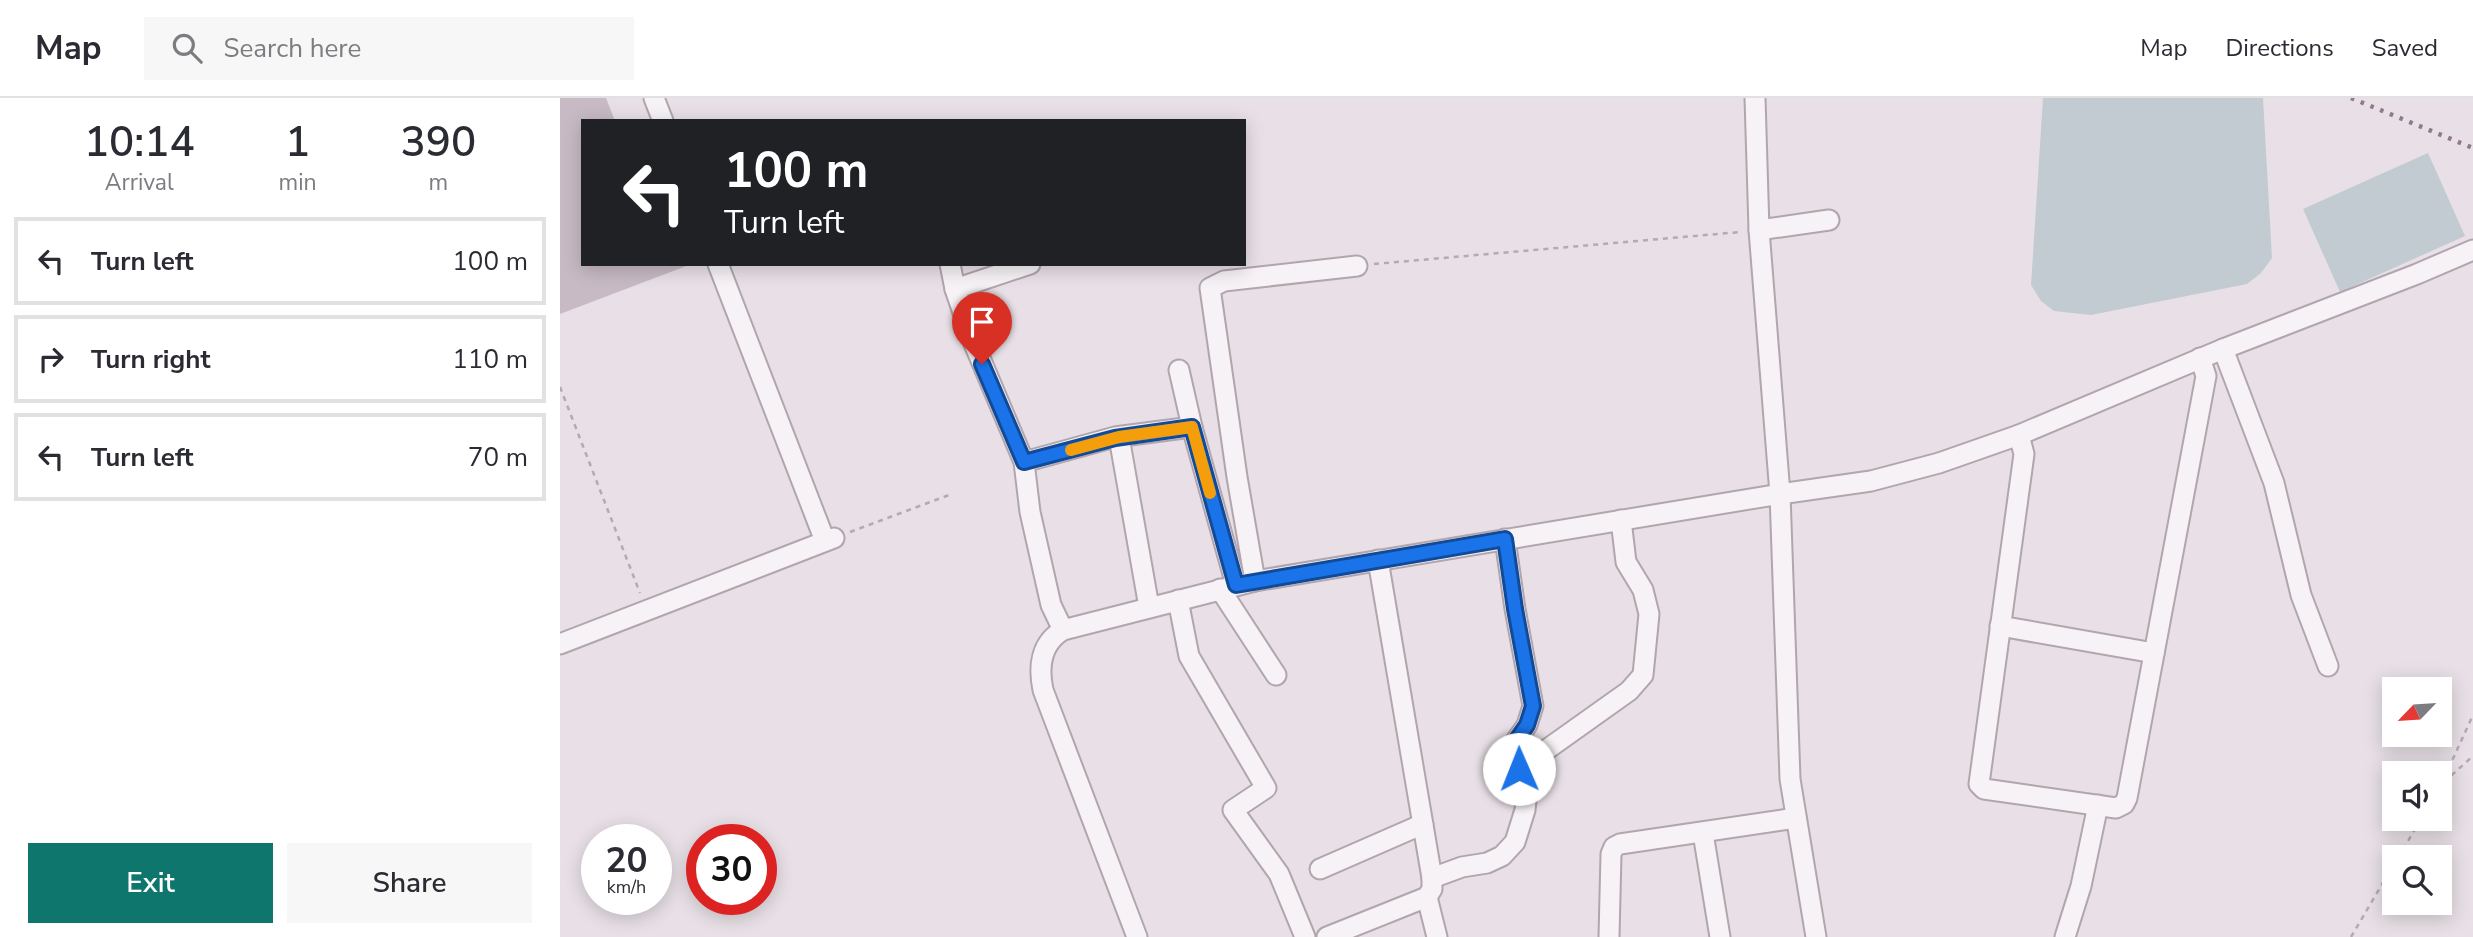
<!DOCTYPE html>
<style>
:root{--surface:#fff;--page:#f7f7f7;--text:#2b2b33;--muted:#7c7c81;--line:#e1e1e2;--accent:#0f766e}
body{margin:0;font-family:"Nunito Sans",sans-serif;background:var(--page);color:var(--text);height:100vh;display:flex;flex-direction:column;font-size:26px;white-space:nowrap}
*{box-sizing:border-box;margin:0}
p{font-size:23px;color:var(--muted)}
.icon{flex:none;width:38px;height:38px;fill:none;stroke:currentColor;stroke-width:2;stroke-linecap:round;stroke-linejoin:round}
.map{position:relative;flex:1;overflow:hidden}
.side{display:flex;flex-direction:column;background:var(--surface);width:560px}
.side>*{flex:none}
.hud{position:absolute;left:21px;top:21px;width:665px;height:147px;border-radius:0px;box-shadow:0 4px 18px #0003;background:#202124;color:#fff;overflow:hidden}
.needle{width:46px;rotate:245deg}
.fabs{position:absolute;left:1822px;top:579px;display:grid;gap:14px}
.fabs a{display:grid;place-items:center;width:70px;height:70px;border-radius:0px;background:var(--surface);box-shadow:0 4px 18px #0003;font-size:35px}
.speed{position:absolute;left:21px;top:726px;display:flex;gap:14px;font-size:35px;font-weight:700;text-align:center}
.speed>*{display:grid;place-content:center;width:91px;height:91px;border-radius:50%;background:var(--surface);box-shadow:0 4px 18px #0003;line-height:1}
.speed small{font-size:18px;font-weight:400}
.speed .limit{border:10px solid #d22;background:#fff;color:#111}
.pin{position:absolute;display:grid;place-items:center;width:60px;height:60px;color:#fff;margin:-72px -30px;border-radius:50% 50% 50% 0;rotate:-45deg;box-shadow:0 0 7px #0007}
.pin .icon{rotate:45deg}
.me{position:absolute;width:77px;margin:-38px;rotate:359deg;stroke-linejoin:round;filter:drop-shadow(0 0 5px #0008)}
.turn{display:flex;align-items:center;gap:24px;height:147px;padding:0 28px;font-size:32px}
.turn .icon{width:91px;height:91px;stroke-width:2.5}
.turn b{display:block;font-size:49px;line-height:60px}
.eta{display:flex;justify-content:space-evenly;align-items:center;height:119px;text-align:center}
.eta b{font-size:42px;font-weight:600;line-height:49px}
.cta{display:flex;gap:14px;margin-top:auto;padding:14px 28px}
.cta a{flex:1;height:80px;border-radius:0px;background:var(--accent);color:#fff;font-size:28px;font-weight:600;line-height:80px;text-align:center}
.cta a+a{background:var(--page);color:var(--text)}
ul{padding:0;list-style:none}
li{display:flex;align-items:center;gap:21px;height:88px;margin:0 14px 10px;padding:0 14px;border:4px solid var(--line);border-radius:0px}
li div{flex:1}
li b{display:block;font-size:26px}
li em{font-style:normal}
header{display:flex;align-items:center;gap:42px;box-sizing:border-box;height:98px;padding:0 35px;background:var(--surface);border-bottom:2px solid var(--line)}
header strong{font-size:33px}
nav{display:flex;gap:38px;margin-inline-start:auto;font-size:24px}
.search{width:490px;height:63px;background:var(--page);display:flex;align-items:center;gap:18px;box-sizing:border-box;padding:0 24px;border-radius:0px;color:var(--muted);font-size:26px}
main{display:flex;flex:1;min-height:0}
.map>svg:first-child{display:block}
.green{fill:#c1cbd1}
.building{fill:#c7bac4}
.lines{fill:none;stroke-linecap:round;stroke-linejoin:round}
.minor-casing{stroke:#b2a5ae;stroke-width:23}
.path{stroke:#b4aab1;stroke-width:2.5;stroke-dasharray:5 5;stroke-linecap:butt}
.minor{stroke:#f6f2f5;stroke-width:19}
.rail{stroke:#907a8a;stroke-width:4.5;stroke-dasharray:3.5 7;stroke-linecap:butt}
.route-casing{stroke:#114b97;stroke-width:18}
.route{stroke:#1a73e8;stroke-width:12}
.slow{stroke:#f59e0b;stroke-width:12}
</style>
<header>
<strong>Map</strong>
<div class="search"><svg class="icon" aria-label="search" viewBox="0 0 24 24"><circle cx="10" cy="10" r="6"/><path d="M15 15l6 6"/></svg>Search here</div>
<nav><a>Map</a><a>Directions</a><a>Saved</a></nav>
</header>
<main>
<section class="side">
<div class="eta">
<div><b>10:14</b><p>Arrival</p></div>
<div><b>1</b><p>min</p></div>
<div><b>390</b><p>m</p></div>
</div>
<ul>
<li><svg class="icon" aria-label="left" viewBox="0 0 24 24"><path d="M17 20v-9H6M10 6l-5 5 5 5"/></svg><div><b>Turn left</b></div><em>100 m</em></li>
<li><svg class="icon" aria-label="right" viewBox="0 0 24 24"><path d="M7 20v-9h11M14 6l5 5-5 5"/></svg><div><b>Turn right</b></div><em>110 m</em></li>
<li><svg class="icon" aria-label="left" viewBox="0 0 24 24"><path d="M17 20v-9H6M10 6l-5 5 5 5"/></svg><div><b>Turn left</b></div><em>70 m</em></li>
</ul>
<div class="cta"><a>Exit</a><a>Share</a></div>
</section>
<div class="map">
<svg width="1913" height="839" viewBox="0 0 1913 839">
<rect width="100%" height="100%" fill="#e8e0e6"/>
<g class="green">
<path d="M1483,0H1703L1712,160L1701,175L1687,186L1531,217L1494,213L1481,203L1471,187Z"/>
<path d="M1868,55L1905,138L1780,194L1743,111Z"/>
</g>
<path class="building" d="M0,0H46L55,23H23V166L129,167L0,216Z"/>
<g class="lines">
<g class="minor-casing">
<g id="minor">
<path d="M94,0L103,23"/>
<path d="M1195,0L1199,132L1220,396L1230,681L1256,839"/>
<path d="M1199,132L1269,122"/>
<path d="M158,166L265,443"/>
<path d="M390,166L395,191L412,241L464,364L470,414L491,507L503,532"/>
<path d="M395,191L470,166"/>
<path d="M1663,251L1714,385L1741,497L1768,568"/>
<path d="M619,272L632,329L676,487"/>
<path d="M1459,337L1464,356L1419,686L1424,691L1556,710L1564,706L1567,700L1646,278L1640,260"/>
<path d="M559,339L589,509"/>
<path d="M464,364L555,339L632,329"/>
<path d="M695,483L677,379L650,190L664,183L797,168"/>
<path d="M660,491L716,577"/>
<path d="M618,502L629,558L706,690L673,712L719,776L745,839"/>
<path d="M1440,528L1594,555"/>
<path d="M0,546L274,440"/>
<path d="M959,640L979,657L1069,593L1083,577L1089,516L1083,492L1066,464L1061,422"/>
<path d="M1143,735L1160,839"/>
<path d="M760,771L863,726"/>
<path d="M872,780L902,769L927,765L942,758L955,744L965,712L967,692L951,650L967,627L973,608L955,511L945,441"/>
<path d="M867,799L877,839"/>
<path d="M577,839L483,592C478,568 481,545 503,532L695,483L1220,396L1311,383L1379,365L1459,337L1663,251L1857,176L1913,152"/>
<path d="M767,839L867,799L872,791V780L818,462"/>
<path d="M1049,839L1051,756L1054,749L1060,746L1236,720"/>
<path d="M1505,839L1521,788L1538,707"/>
</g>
</g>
<g class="path">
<path d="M814,166L1180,134"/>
<path d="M0,289L80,495"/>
<path d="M290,434L389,397"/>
<path d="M1884,684L1913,658"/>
<path d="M1880,689L1913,617"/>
<path d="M1838,760L1861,721"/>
<path d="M1791,839L1834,766"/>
</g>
<use href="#minor" class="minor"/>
<path class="rail" d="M1791,0L1913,50"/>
</g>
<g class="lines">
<g class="route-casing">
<path id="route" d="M422,266L464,364L555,340L632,329L676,487L945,441L955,511L973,608L967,627L951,650L959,671"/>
</g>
<use href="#route" class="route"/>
<path class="slow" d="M511,352L559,339L632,329L650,395"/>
</g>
</svg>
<div class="fabs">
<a><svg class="needle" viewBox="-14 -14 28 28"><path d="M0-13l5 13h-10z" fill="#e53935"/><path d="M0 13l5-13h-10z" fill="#7c7c81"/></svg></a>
<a><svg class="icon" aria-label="sound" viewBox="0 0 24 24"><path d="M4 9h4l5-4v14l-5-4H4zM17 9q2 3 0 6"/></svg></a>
<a><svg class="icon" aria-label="search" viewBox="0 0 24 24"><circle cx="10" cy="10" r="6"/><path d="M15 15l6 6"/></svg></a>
</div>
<div class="speed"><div>20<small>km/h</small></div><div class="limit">30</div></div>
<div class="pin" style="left:422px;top:266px;background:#d93025"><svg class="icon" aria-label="arrive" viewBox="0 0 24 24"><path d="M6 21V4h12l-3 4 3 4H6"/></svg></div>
<svg class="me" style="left:959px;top:671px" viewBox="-20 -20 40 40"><circle r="19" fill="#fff"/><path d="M0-13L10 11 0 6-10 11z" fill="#1a73e8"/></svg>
<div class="hud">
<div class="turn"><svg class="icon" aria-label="left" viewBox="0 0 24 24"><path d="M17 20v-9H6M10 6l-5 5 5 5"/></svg><div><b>100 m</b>Turn left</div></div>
</div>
</div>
</main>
